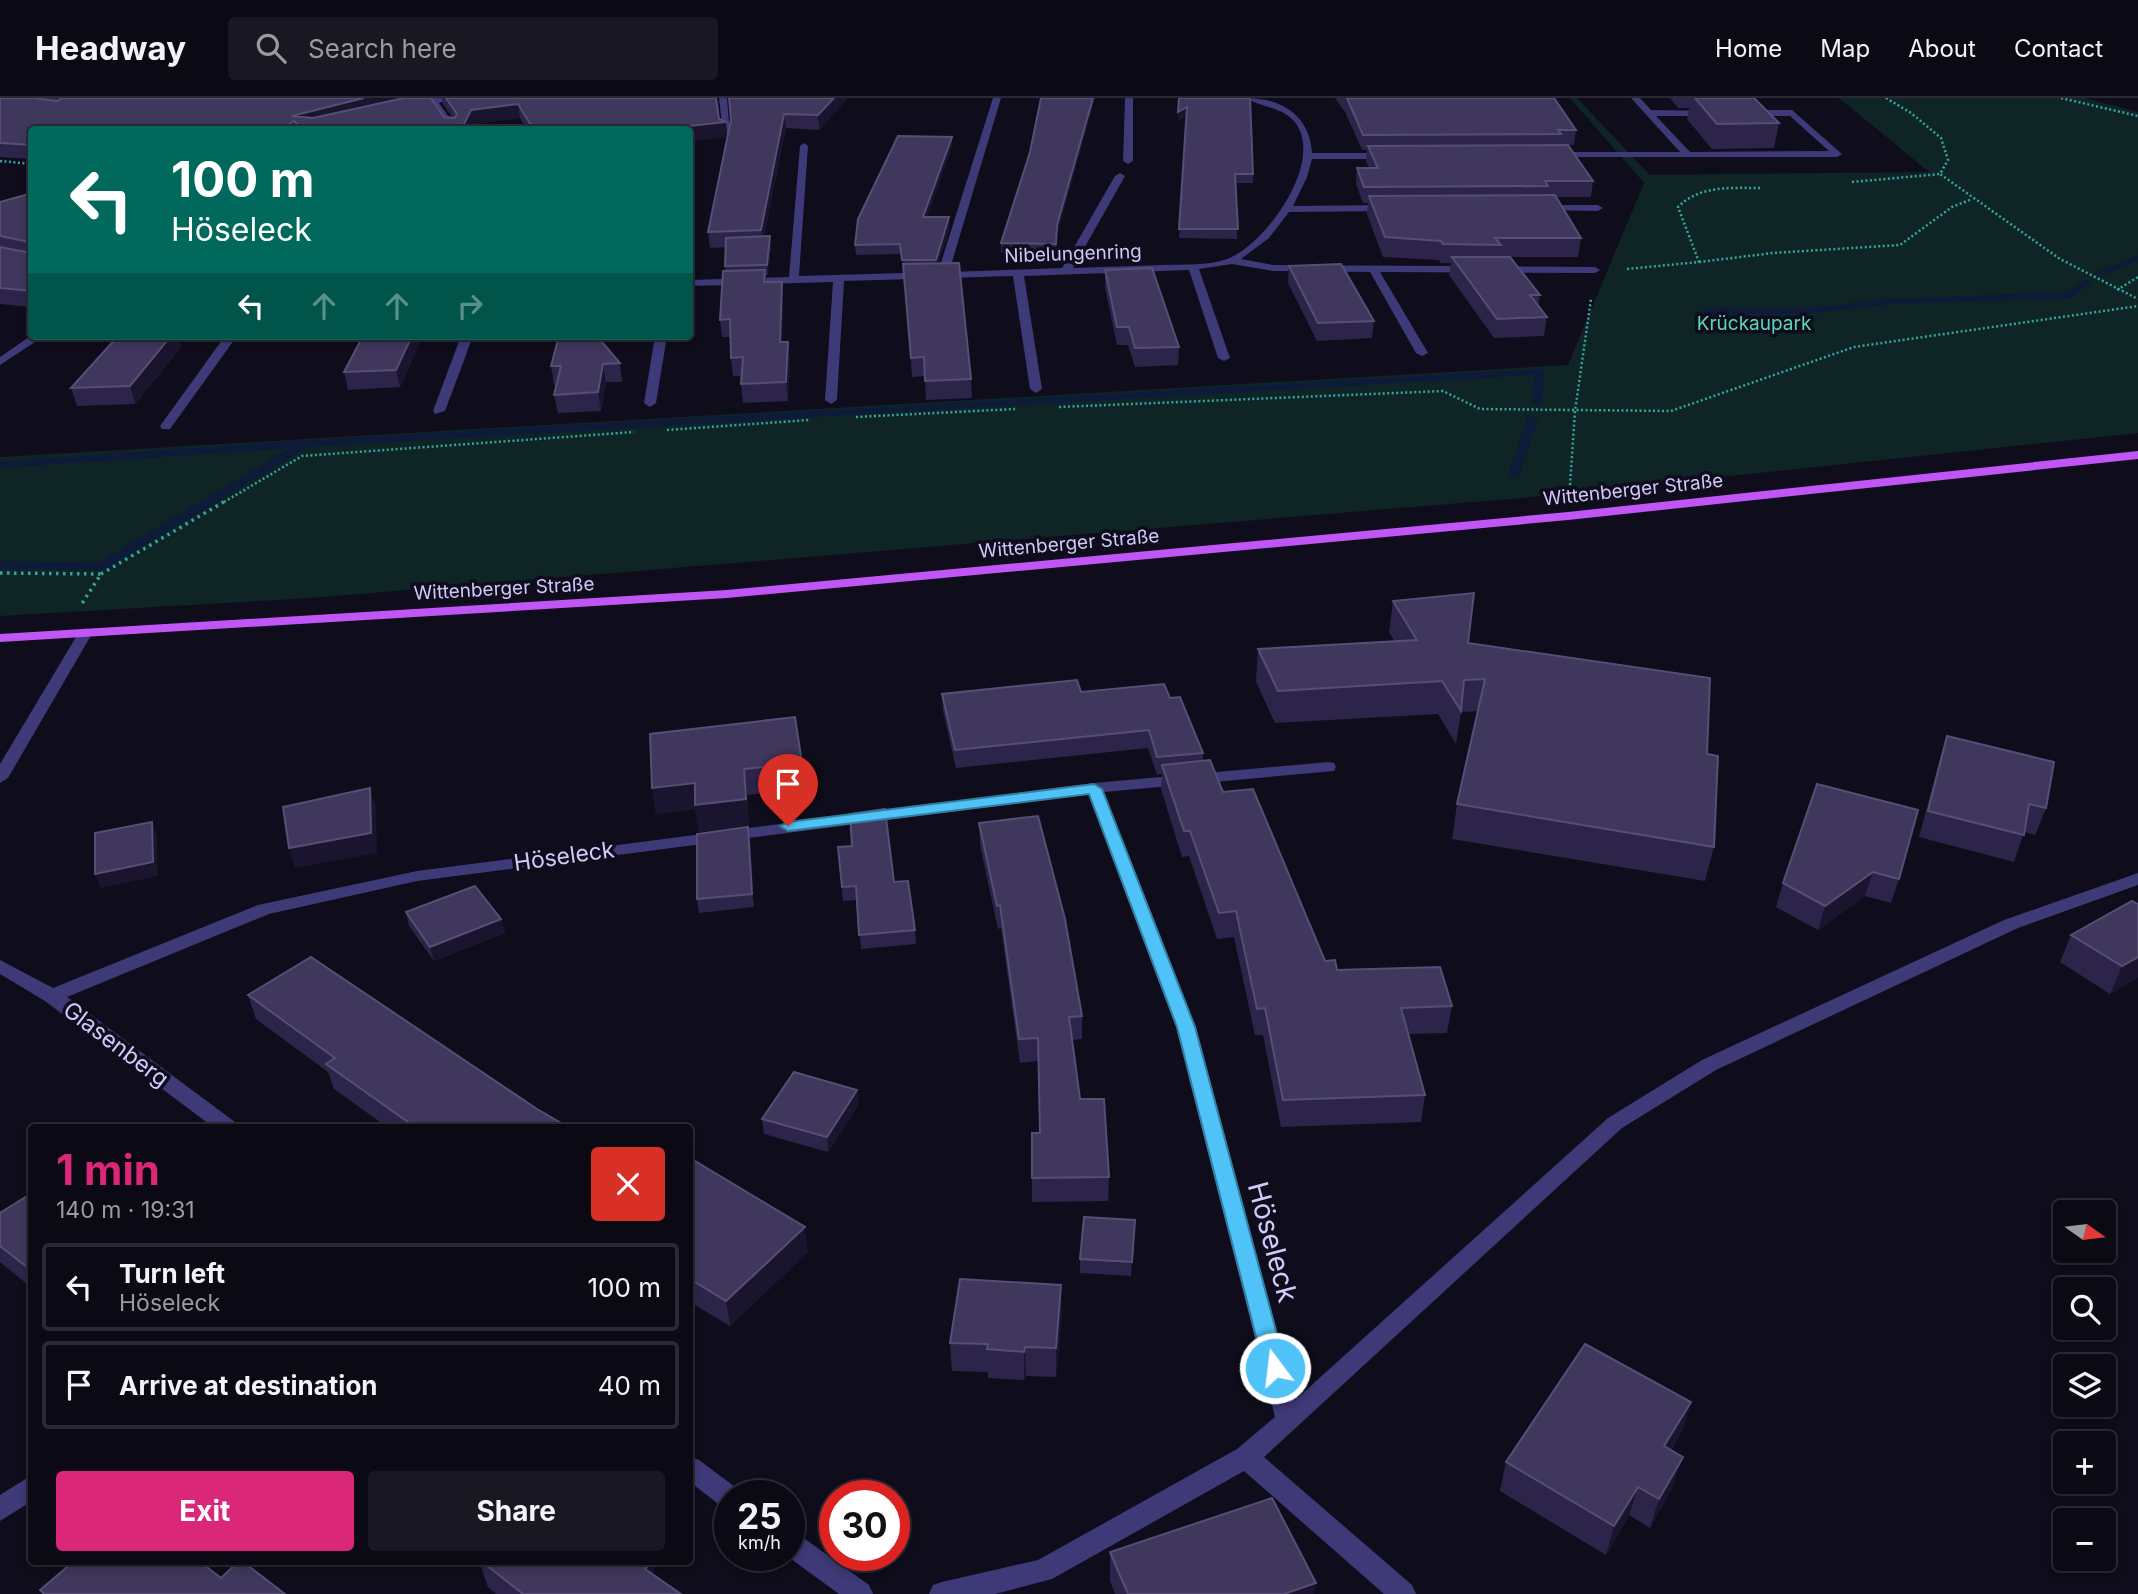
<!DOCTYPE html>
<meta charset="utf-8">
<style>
:root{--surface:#0b0914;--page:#191722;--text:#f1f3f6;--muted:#9a9aa0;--line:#2b2a34;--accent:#db2777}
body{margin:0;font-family:Inter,sans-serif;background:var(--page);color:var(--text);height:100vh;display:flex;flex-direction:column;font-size:26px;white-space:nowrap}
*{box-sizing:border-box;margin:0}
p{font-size:23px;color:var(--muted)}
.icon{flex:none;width:38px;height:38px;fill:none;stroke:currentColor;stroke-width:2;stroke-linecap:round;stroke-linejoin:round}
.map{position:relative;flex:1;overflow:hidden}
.drawer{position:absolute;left:28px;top:1026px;width:665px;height:441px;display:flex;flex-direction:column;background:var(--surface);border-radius:7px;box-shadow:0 4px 10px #0003,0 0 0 2px var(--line)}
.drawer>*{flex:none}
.hud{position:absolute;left:28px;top:28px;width:665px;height:214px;border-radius:7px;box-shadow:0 4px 10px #0003,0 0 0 2px var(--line);background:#00695c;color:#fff;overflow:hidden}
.needle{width:46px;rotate:104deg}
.tools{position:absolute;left:2053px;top:1102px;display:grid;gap:14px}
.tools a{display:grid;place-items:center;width:63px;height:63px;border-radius:7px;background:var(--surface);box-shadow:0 4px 10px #0003,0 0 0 2px var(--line);font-size:35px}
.speed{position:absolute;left:714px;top:1382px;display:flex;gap:14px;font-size:35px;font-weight:700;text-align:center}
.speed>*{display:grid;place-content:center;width:91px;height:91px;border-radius:50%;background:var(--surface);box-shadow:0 4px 10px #0003,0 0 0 2px var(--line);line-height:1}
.speed small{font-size:18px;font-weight:400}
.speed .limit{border:10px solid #d22;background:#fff;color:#111}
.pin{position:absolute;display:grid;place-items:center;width:60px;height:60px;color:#fff;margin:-72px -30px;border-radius:50% 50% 50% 0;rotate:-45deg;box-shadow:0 0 7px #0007}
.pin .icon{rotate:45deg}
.me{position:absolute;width:77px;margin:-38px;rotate:345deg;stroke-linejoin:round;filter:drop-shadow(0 0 5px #0008)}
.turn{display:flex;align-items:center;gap:24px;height:147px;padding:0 28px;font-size:32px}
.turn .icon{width:91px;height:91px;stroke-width:2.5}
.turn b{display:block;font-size:49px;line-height:60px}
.lanes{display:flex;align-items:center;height:66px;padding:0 28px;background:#0003;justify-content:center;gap:35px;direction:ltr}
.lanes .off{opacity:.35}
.round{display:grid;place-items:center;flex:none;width:74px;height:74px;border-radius:7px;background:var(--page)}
.head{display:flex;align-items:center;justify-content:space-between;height:119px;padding:0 28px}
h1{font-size:42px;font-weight:700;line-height:52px;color:var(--accent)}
.button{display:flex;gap:14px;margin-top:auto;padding:14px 28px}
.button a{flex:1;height:80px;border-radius:7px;background:var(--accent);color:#fff;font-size:28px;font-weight:700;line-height:80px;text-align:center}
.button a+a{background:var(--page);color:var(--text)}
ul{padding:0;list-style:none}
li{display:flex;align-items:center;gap:21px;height:88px;margin:0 14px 10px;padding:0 14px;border:4px solid var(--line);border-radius:7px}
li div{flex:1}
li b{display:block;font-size:26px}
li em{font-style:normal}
header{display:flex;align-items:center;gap:42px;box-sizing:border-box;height:98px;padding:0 35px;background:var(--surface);border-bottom:2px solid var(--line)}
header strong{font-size:33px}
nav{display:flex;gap:38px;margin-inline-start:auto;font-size:24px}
.search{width:490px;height:63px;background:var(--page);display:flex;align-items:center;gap:18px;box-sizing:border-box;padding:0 24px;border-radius:7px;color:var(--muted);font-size:26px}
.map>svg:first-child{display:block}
.green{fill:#0f2424}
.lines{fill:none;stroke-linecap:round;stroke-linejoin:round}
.stream{fill:#0d1b39;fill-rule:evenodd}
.path-far1{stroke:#33a6a4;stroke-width:2.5;stroke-dasharray:2 2.5;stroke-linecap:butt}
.path{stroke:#33a6a4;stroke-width:3.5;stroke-dasharray:2.5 4.5;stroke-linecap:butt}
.minor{fill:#3e3977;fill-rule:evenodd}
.major{fill:#c156f6;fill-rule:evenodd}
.wall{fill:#2d2549}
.shaded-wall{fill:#1a142e}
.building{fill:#3f375c;stroke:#564e75;stroke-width:2}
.route{fill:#4fc3f7;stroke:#337fa1;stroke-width:2}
.labels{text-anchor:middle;stroke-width:7;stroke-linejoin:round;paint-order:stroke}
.far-street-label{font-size:19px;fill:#d1c9fc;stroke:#0f0c1b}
.far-park-label{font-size:19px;fill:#5ad6bd;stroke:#0f0c1b}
.street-label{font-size:23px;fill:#d1c9fc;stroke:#0f0c1b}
.near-street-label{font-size:28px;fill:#d1c9fc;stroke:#0f0c1b}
</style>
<header>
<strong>Headway</strong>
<div class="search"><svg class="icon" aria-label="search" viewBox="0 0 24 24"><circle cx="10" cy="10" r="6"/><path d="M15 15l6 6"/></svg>Search here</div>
<nav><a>Home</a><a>Map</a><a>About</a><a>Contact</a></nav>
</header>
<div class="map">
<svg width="2138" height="1496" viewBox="0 0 2138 1496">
<rect width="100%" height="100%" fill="#0f0c1b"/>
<path class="green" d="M1570,0H1577L1650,77L1929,74L1839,0H2085L2138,14V335L1522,400L311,500L0,518V359L1568,267L1644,85Z"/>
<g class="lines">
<g class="stream">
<path d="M2138,157V163L2103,177L2095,175Z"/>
<path d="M2085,182L2093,184L2070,200L1881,207L1811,216H1705L1700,213L1705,210H1811L1881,201L2068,194Z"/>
<path d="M1540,271L1545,274L1542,304L1537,307L1532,304L1534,277L308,349L105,472L0,471V463L98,465L291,350L0,370V364L294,343Z"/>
<path d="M1528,318L1538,320L1520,377L1514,380L1510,379L1508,377Z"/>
</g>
<g class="path-far1">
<path d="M1886,0L1911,15L1941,40L1948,62L1940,76L2060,161L2138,201"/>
<path d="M2061,0L2138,18"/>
<path d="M0,63L32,66"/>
<path d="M1852,84L1940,76"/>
<path d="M1699,164L1773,155L1900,147L1952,109L1972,101"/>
<path d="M1627,171L1699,164L1678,109C1700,87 1731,90 1760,90"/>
<path d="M2117,192L2138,179"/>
<path d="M1059,309L1443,293L1480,311L1671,313L1854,249L2138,208"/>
<path d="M856,319L1015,311"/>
<path d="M667,332L809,322"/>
<path d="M1570,387L1575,313L1591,201"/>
<path d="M224,404L302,358L634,334"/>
</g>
<g class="path">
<path d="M0,475L101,476L81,507"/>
<path d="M101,476L227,402"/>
</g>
<g class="minor">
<path d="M433,0H453L439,5L458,32H449L431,6L412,11L408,8Z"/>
<path d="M719,0H727L730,37L723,35Z"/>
<path d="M993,0H1001L949,174L1062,170L1115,78L1120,75L1125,78L1073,170C1103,169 1133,168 1164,167C1184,166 1208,168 1227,161C1266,147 1328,60 1293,22C1281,9 1260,9 1246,0C1282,0 1310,18 1312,55H1389L1394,58L1389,61H1312L1307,79L1293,108L1391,107L1396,110L1391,113L1289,114L1269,140L1241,161L1273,167L1595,169L1600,172L1595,175L1380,174L1428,255L1422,258L1416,255L1370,174L1273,173L1232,166L1199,171L1230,260L1224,263L1218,260L1189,172L1024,178L1042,291L1036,295L1030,291L1013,178L844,183L837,302L831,306L825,302L833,184L690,188V182L789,179L800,48L804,45L808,48L799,178L938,174Z"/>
<path d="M1125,0H1133V63L1128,66L1123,63Z"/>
<path d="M1631,0H1640L1651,12L1715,13L1712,18H1656L1690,54L1829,53L1790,18H1747L1743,15L1747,12H1792L1842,56L1837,59H1550L1553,54H1680Z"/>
<path d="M1541,107H1598L1603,110L1598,113L1538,112L1536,110Z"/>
<path d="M32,237L44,238L0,267V259Z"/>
<path d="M225,238H237L170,331H162L160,328Z"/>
<path d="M461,238H473L445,313L435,316L433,313Z"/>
<path d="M655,238H667L656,305L650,309L644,305Z"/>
<path d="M86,530L93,534L8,680L0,685V666L79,534Z"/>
<path d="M1328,664L1334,665L1336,669L1334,673L1104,694L1196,929L1295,1302L1608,1020L1702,962L2004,822L2138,775V787L2018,830L1716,972L1622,1030L1264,1359L1412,1487L1416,1496H1384L1244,1373L1052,1481L995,1496H929L933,1487L942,1484L1038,1462L1237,1351L1275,1319L1176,929L1088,696L417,783L269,816L67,899L235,1024L238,1029H213L45,903L0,876V862L53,890L258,807L417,773L1094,685Z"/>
<path d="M690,1359L699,1362L739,1392L742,1398H730V1411L721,1408L690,1384Z"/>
<path d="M32,1377V1403L0,1423V1397Z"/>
<path d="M789,1432L798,1436L869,1487L873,1496H839L787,1458Z"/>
</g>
<path class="major" d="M2138,353V361L1568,422L727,500L0,544V536L727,492L1568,414Z"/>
</g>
<g class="wall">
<path d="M0,0H431L444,19L453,20L443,6L442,0H717L719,21L726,24L727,39L690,43V32H527L520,20L474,26L471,32H32V61L0,59Z"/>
<path d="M848,0L819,32L786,30L764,138L771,148L768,177H766V184L783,201L782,244L790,261L788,303L743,305L741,286L742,278H733L731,260L730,239H722L720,222L725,173L726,149L710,150L708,134L731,22Z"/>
<path d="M1041,0H1095L1057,137L1056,155H1001V145L1030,54Z"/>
<path d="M1179,0L1253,76V85H1236L1237,141L1179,140L1186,18L1178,23Z"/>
<path d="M1335,0H1554L1576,32L1574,47H1569L1593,83L1591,99H1556L1581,140L1578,159H1499L1540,197L1538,208L1547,219L1544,238L1494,240L1449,177L1451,165H1441L1439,162L1383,159L1367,116L1368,105H1363L1356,86L1357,70H1369L1366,63L1367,52H1362L1345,14Z"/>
<path d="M1670,0H1754L1779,25L1774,50L1712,51L1687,21L1689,10H1678Z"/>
<path d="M952,39V48L927,119L950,129L938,165L971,281L972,300L926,302L925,278L912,279L904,172L901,156L856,157L855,147Z"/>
<path d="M32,95V209L0,206V104Z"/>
<path d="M1289,168L1374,223L1372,240L1317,243L1288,185Z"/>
<path d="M1105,172L1179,249L1178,267L1135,269L1128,247H1117L1105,189Z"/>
<path d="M118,238H178L181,249L135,306L77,308L71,290Z"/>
<path d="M363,238H423L400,289L348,292L344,274Z"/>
<path d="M620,265L622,284H606L601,313L558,315L554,297L557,287H554L551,268Z"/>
<path d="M1393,503L1468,545L1707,656L1714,749L1705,783L1452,741L1457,706L1478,613L1461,614L1456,646L1438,616L1275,625L1256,584L1258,551L1395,544L1389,534Z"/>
<path d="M1081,594L1170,600L1203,655V663L1223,694L1325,863L1337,872L1452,908L1447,935L1408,936L1425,997L1421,1024L1281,1029L1263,937H1255L1234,839L1217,841L1189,758L1182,759L1161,691L1162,676L1157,677L1148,650L956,670L943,613L942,596Z"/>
<path d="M650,636L802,665L804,691L747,697L749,727L699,734L695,711L656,716Z"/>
<path d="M1947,638L2046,710L2035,737L2024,734L2014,764L1919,739L1939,664Z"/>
<path d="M1817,686L1899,781L1891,805L1865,798L1818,832L1776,809L1783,785Z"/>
<path d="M979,725L1082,918V941L1072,942L1080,1001L1109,1079L1108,1103L1032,1104V1080L1040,1035L1038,963L1020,965L1001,830L998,831L980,747Z"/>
<path d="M750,742L754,809L699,815L697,801Z"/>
<path d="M838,749L894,784L915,832L916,846L861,851L857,802L843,803Z"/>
<path d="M2132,803L2138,879L2110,896L2060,864L2071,837Z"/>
<path d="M406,814L501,821L505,835L434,863L409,828Z"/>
<path d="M248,897L537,1011L568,1029H387L334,991L328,974L256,921Z"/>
<path d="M859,1006L828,1054L764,1036L762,1021Z"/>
<path d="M690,1060L808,1154L730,1228L690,1204Z"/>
<path d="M32,1095V1190L0,1164V1115Z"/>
<path d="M1135,1122L1131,1178L1080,1175V1161Z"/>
<path d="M1062,1215L1056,1279L1026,1278L1024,1282L988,1280V1274L952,1273L950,1245Z"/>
<path d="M1691,1304L1682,1333L1671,1352L1673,1388L1650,1430L1629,1417L1606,1457L1500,1393L1506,1364Z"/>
<path d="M1110,1454L1316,1485L1314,1496H1115L1110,1483Z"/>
<path d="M479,1463H651L655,1478L681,1496H496L488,1489Z"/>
</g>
<g class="shaded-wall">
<path d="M364,0H422L299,28L294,23L296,32H281L292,18Z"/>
<path d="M834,0H848L819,32L818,17Z"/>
<path d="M1093,0H1095L1057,137L1056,155L1057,127Z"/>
<path d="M518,6L520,20L474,26L471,32H461L471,12Z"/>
<path d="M1187,9L1186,18L1178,23V14Z"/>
<path d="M784,16L786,30L762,148L761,132Z"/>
<path d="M726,24L727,39L690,43V32H653Z"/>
<path d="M952,39V48L924,129L923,119Z"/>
<path d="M949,119L950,129L936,171V162Z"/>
<path d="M770,138L771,148L768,177L767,167Z"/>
<path d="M782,184L783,201L782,262L780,244Z"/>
<path d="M171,238H178L181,249L135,306L130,288Z"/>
<path d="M412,238H423L400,289L396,272Z"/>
<path d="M788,244L790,261L788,303L786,284Z"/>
<path d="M603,266L606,284L601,313L598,294Z"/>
<path d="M744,671L747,697L749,727L699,734L695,711L656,716L652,690L695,685Z"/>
<path d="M370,690L376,709L377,755L295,770L289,750Z"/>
<path d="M152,724L157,737L158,778L101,790L95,776Z"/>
<path d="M748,729L750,742L754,809L752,796Z"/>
<path d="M1873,774L1865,798L1818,832L1825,808Z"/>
<path d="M501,821L505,835L434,863L430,849Z"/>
<path d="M2138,859V879L2110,896L2122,868Z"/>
<path d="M857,992L859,1006L828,1054L827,1039Z"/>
<path d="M805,1129L808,1154L730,1228L726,1203Z"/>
<path d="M1061,1187L1062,1215L1056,1279V1250Z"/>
<path d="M1025,1249L1026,1278L1024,1282V1254Z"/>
<path d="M1691,1304L1682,1333L1655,1377L1664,1348Z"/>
<path d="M1683,1359L1673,1388L1650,1430L1659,1401Z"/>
<path d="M1638,1389L1629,1417L1606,1457L1614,1428Z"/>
<path d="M652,1464L659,1492L645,1471Z"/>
<path d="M1316,1485L1314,1496H1284Z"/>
</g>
<g class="building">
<path d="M0,0H33L57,3L62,0H364L292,18L313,20L404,0H431L444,19L455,20L457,16L446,0H716L719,21L726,24L653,32H534L518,6L471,12L461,32H416L417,29L414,32H296L299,28L294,23L281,32H32V47L0,45Z"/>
<path d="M729,0H834L818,17L784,16L761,132L708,134L731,22Z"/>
<path d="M1041,0H1093L1057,127L1056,146L1001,145L1030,54Z"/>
<path d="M1179,0H1250L1253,76H1235L1238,131H1179L1187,9L1178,14Z"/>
<path d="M1347,0H1554L1576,32H1558L1561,36L1363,37Z"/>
<path d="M1695,0H1754L1779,25L1717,26Z"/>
<path d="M898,38L952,39L923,119H949L936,162H902L900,146L855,147L858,121Z"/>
<path d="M1568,47L1593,83H1545L1548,88L1364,89L1357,70H1378L1368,48Z"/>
<path d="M32,95V193L0,190V149L26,154L29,144L0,138V104Z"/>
<path d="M1555,97L1581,140H1495L1501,147L1443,146L1441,143L1385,139L1369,98Z"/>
<path d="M770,138L767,167L725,168L726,140Z"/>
<path d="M1452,159H1510L1540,197H1530L1547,219L1497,221Z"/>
<path d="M959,165L971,281L925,283L924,259L911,260L903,166Z"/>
<path d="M1341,166L1374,223L1318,225L1289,168Z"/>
<path d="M1152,170L1179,249L1135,250L1129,229H1117L1105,172Z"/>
<path d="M765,172L764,184H782L780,244H788L786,284L741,286L743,259L731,260L730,221L720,222L723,173Z"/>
<path d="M118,238H171L130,288L71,290Z"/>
<path d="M363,238H412L396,272L344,274Z"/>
<path d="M559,238H597L620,265L603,266L598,294L554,297L561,268H551Z"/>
<path d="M1474,495L1468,545L1710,580L1707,656L1718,658L1714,749L1457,706L1485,581L1464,582L1461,613L1442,583L1278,593L1258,551L1417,542L1393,503Z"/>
<path d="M1077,582L1081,594L1164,586L1170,600L1180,599L1203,655L1157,659L1149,632L955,652L942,596Z"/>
<path d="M795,619L802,665L744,671L746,701L695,707V685L652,690L650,636Z"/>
<path d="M1947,638L2054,664L2046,710L2029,706L2024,737L1928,713Z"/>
<path d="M1210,662L1223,694L1253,691L1325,863L1335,862L1337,872L1440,869L1452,908L1401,910L1425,997L1283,1002L1265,910L1257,911L1236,813L1219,815L1190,733H1184L1162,667Z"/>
<path d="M1817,686L1918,712L1899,781L1873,774L1825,808L1783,785Z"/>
<path d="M370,690L371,735L289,750L283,709Z"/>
<path d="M885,711L894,784L908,783L915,832L859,837L856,788L842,789L838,749L852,748L850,716Z"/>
<path d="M1038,718L1065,821L1082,918L1069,919L1080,1001H1104L1109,1079L1032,1080V1035H1040L1038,940L1019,941L1000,807L997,808L979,725Z"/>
<path d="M152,724L153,764L95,776V735Z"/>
<path d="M748,729L752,796L697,801V736Z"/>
<path d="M475,788L501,821L430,849L406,814Z"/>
<path d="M2132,803L2138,806V859L2122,868L2071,837Z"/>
<path d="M311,859L537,1011L568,1029H415L326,966L335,960L248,897Z"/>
<path d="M794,974L857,992L827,1039L762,1021Z"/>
<path d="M690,1060L805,1129L726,1203L690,1181Z"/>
<path d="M32,1095V1173L0,1148V1115Z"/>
<path d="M1084,1119L1135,1122L1132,1164L1080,1161Z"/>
<path d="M960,1181L1061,1187L1056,1250L1025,1249L1024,1254L987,1251L988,1246L950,1245Z"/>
<path d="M1585,1246L1691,1304L1664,1348L1683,1359L1659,1401L1638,1389L1614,1428L1506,1364Z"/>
<path d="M1272,1400L1316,1485L1284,1496H1128L1110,1454Z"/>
<path d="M74,1463H199L221,1480L239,1463H242L285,1496H44L40,1492Z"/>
<path d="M481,1463H651L652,1464L645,1471L681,1496H523Z"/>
</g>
<path class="route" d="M1094,686L1102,691L1195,929L1286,1270L1282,1277L1275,1279L1267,1277L1264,1270L1177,929L1089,696L788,733L780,728L788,724Z"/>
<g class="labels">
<g class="far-street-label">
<text transform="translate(1073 155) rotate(-2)" y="7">Nibelungenring</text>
<text transform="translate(1633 391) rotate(-6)" y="7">Wittenberger Straße</text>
<text transform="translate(1069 445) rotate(-5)" y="7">Wittenberger Straße</text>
<text transform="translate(504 490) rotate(-3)" y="7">Wittenberger Straße</text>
</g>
<g class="far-park-label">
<text x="1754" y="232">Krückaupark</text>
</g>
<g class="street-label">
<text transform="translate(564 758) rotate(-8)" y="8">Höseleck</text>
<text transform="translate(116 946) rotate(37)" y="8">Glasenberg</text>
</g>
<g class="near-street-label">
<text transform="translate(1273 1144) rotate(75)" y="10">Höseleck</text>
</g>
</g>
</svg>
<div class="tools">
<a><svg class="needle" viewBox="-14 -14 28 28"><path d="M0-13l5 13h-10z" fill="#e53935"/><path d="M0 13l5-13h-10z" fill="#9a9aa0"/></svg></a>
<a><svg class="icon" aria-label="search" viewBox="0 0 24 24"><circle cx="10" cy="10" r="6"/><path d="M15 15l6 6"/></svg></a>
<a><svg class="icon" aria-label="layers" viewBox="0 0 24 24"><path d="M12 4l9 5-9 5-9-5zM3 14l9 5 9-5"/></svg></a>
<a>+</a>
<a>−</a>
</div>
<div class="speed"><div>25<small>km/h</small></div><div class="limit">30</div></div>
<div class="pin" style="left:788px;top:728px;background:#d93025"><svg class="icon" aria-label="arrive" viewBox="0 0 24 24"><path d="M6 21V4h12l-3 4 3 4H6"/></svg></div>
<svg class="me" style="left:1275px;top:1270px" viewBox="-20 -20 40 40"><circle r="17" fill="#4fc3f7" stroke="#fff" stroke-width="3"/><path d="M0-11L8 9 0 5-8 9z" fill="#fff"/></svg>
<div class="hud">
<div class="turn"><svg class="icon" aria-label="left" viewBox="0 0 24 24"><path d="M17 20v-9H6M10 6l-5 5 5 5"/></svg><div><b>100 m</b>Höseleck</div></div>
<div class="lanes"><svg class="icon" aria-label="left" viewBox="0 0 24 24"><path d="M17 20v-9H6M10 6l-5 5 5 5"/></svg><svg class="icon off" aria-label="ahead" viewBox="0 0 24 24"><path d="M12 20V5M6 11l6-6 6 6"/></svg><svg class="icon off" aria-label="ahead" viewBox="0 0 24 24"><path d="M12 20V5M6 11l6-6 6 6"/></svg><svg class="icon off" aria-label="right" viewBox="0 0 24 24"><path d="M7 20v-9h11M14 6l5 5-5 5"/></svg></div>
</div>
<section class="drawer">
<div class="head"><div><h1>1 min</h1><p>140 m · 19:31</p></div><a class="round" style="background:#d93025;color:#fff"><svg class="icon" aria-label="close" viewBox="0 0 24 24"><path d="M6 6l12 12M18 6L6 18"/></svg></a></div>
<ul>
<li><svg class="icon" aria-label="left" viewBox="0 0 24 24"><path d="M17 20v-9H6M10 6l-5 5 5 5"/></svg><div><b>Turn left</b><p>Höseleck</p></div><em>100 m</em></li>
<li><svg class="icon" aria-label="arrive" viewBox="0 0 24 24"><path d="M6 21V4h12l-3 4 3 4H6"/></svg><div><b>Arrive at destination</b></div><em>40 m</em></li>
</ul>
<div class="button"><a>Exit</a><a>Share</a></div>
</section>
</div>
